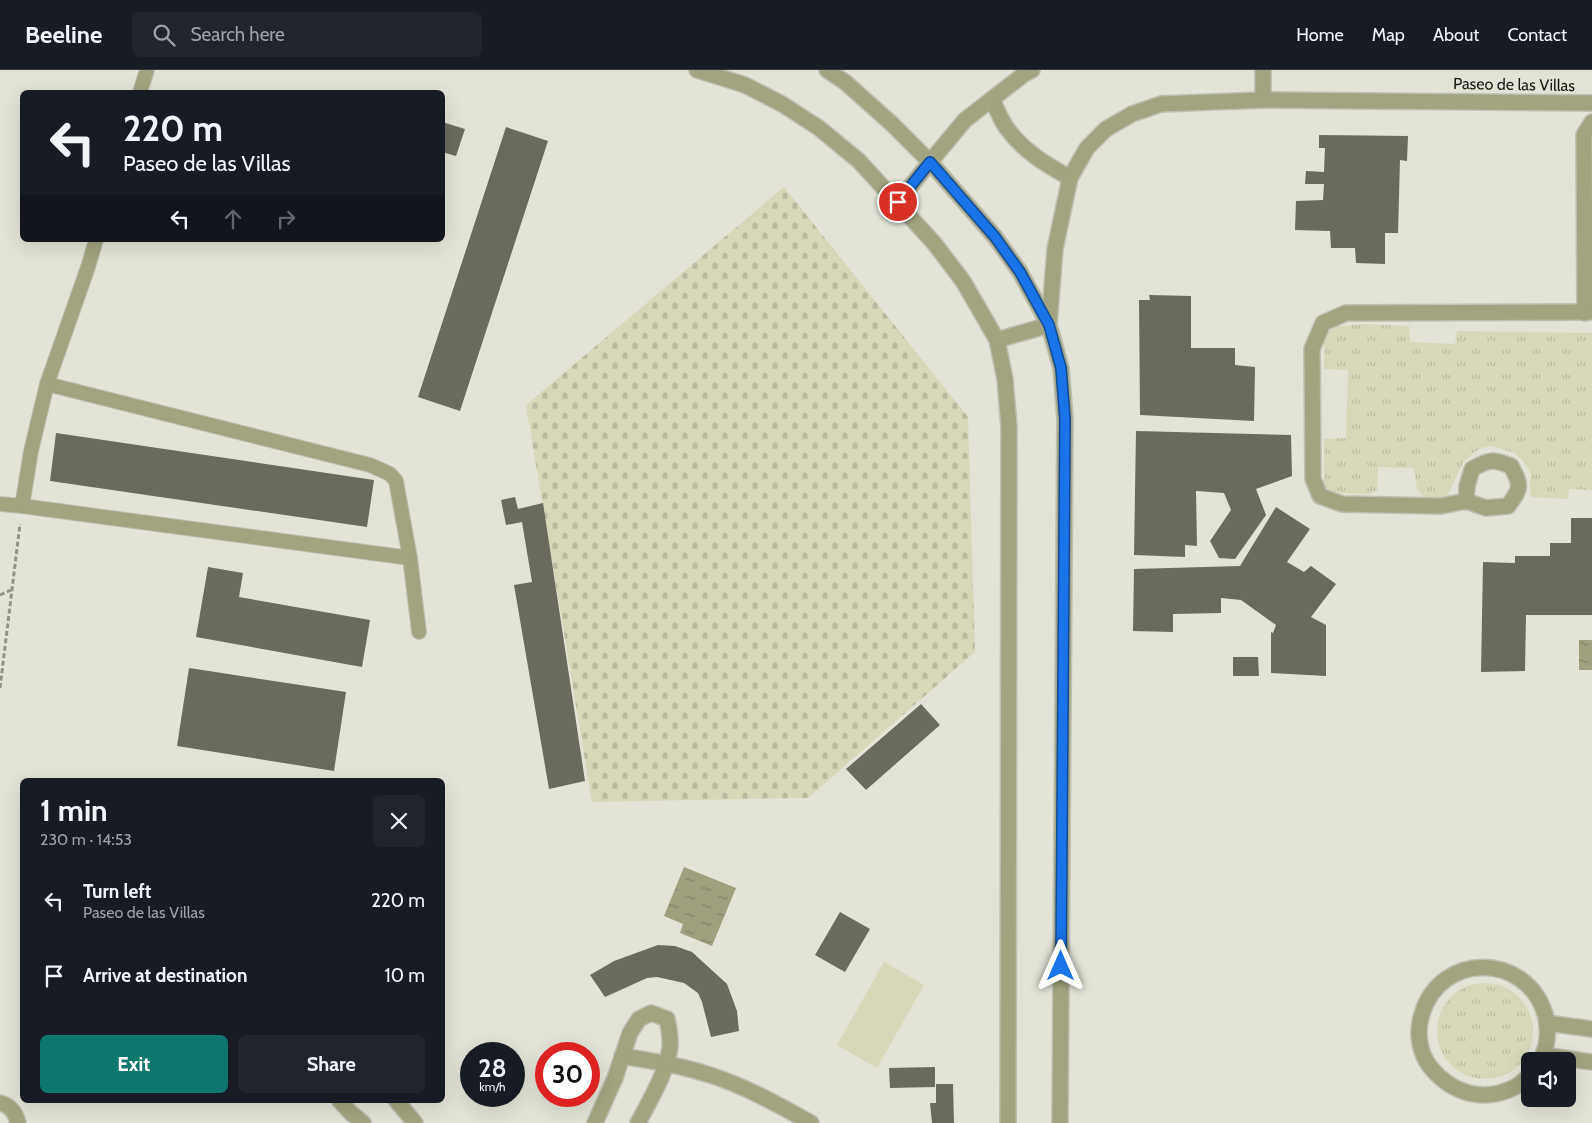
<!DOCTYPE html>
<meta charset="utf-8">
<style>
:root{--surface:#171b24;--page:#20242c;--text:#f1f3f6;--muted:#9ea1a6;--line:#363941;--accent:#0f766e}
body{margin:0;font-family:Cabin,sans-serif;background:var(--page);color:var(--text);height:100vh;display:flex;flex-direction:column;font-size:19px;white-space:nowrap}
*{box-sizing:border-box;margin:0}
p{font-size:16px;color:var(--muted)}
.icon{flex:none;width:28px;height:28px;fill:none;stroke:currentColor;stroke-width:2;stroke-linecap:round;stroke-linejoin:round}
.map{position:relative;flex:1;overflow:hidden}
.sheet{position:absolute;left:20px;top:708px;width:425px;height:325px;display:flex;flex-direction:column;background:var(--surface);border-radius:8px;box-shadow:0 5px 20px #0002}
.sheet>*{flex:none}
.hud{position:absolute;left:20px;top:20px;width:425px;height:152px;border-radius:8px;box-shadow:0 5px 20px #0002;background:#171b24;color:var(--text);overflow:hidden}
.buttons{position:absolute;left:1521px;top:982px;display:grid;gap:10px}
.buttons a{display:grid;place-items:center;width:55px;height:55px;border-radius:8px;background:var(--surface);box-shadow:0 5px 20px #0002;font-size:25px}
.speed{position:absolute;left:460px;top:972px;display:flex;gap:10px;font-size:25px;font-weight:700;text-align:center}
.speed>*{display:grid;place-content:center;width:65px;height:65px;border-radius:50%;background:var(--surface);box-shadow:0 5px 20px #0002;line-height:1}
.speed small{font-size:12px;font-weight:400}
.speed .limit{border:8px solid #d22;background:#fff;color:#111}
.pin{position:absolute;display:grid;place-items:center;width:42px;height:42px;color:#fff;margin:-21px;border:2px solid #fff;border-radius:50%;box-shadow:0 1px 5px #0007}
.me{position:absolute;width:55px;margin:-28px;rotate:0deg;stroke-linejoin:round;filter:drop-shadow(0 0 4px #0008)}
.turn{display:flex;align-items:center;gap:18px;height:105px;padding:0 20px;font-size:22px}
.turn .icon{width:65px;height:65px;stroke-width:2.5}
.turn b{display:block;font-size:35px;line-height:42px}
.lanes{display:flex;align-items:center;height:48px;padding:0 20px;background:#0003;justify-content:center;gap:25px;direction:ltr}
.lanes .off{opacity:.35}
.round{display:grid;place-items:center;flex:none;width:52px;height:52px;border-radius:8px;background:var(--page)}
.head{display:flex;align-items:center;justify-content:space-between;height:85px;padding:0 20px}
h1{font-size:30px;font-weight:700;line-height:38px}
.primary-button{display:flex;gap:10px;margin-top:auto;padding:10px 20px}
.primary-button a{flex:1;height:58px;border-radius:8px;background:var(--accent);color:#fff;font-size:20px;font-weight:700;line-height:58px;text-align:center}
.primary-button a+a{background:var(--page);color:var(--text)}
ul{padding:0;list-style:none}
li{display:flex;align-items:center;gap:15px;height:75px;padding:0 20px}
li div{flex:1}
li b{display:block;font-size:19px}
li em{font-style:normal}
header{display:flex;align-items:center;gap:30px;box-sizing:border-box;height:70px;padding:0 25px;background:var(--surface);border-bottom:1px solid var(--line)}
header strong{font-size:24px}
nav{display:flex;gap:28px;margin-inline-start:auto;font-size:18px}
.search{width:350px;height:45px;background:var(--page);display:flex;align-items:center;gap:12px;box-sizing:border-box;padding:0 18px;border-radius:8px;color:var(--muted);font-size:19px}
.map>svg:first-child{display:block}
.grass{fill:url(#grass-tufts)}
.cemetery{fill:url(#cemetery-stones)}
.garden{fill:#d7d8ba}
.water{fill:url(#water-ripples)}
.building{fill:#6a6a5f}
.lines{fill:none;stroke-linecap:round;stroke-linejoin:round}
.lane-casing{stroke:#bfc0b4;stroke-width:16}
.street-casing{stroke:#bfc0b4;stroke-width:18}
.path{stroke:#929389;stroke-width:3;stroke-dasharray:5 2.5;stroke-linecap:butt}
.lane{stroke:#a2a380;stroke-width:14}
.street{stroke:#a2a380;stroke-width:15}
.route-casing{stroke:#114b97;stroke-width:12}
.route{stroke:#1a73e8;stroke-width:9}
.labels{text-anchor:middle;stroke-width:4.5;stroke-linejoin:round;paint-order:stroke}
.street-label{font-size:16px;fill:#1a1a15;stroke:#e3e4d7}
</style>
<header>
<strong>Beeline</strong>
<div class="search"><svg class="icon" aria-label="search" viewBox="0 0 24 24"><circle cx="10" cy="10" r="6"/><path d="M15 15l6 6"/></svg>Search here</div>
<nav><a>Home</a><a>Map</a><a>About</a><a>Contact</a></nav>
</header>
<div class="map">
<svg width="1592" height="1053" viewBox="0 0 1592 1053">
<defs>
<pattern id="grass-tufts" width="24" height="20" patternUnits="userSpaceOnUse" patternTransform="scale(1.25)"><rect width="24" height="20" fill="#d7d8ba"/><path d="M3 7l-1-3M5 7V3M7 7l1-3M15 17l-1-3M17 17v-4M19 17l1-3" fill="none" stroke="#b8b99f"/></pattern>
<pattern id="cemetery-stones" width="16" height="16" patternUnits="userSpaceOnUse" patternTransform="scale(1.25)"><rect width="16" height="16" fill="#d7d8ba"/><path d="M2 7V4a2 2 0 0 1 4 0v3zM10 15v-3a2 2 0 0 1 4 0v3z" fill="#b8b99f"/></pattern>
<pattern id="water-ripples" width="26" height="14" patternUnits="userSpaceOnUse" patternTransform="scale(1.25)"><rect width="26" height="14" fill="#9fa07f"/><path d="M2 4q2-2 4 0t4 0M15 11q2-2 4 0t4 0" fill="none" stroke="#818267"/></pattern>
</defs>
<rect width="100%" height="100%" fill="#e3e4d7"/>
<g class="grass">
<path d="M1366,254L1409,256L1410,272L1455,274L1457,261L1592,263V420L1569,419L1568,429L1531,427L1530,414L1531,404L1524,392L1515,383L1492,376L1482,378L1473,383L1463,393L1445,430L1427,431L1417,419L1414,398L1378,397L1377,421L1370,424L1333,423L1324,416V369L1346,368L1348,300L1324,299V265L1331,257Z"/>
<circle cx="1485" cy="961" r="48"/>
</g>
<path class="cemetery" d="M784,117L968,347L975,582L808,728L592,732L526,335Z"/>
<path class="garden" d="M884,892L924,915L877,998L837,975Z"/>
<g class="water">
<rect x="1579" y="570" width="13" height="30"/>
<path d="M684,797L736,818L712,876L680,863L683,854L664,846Z"/>
</g>
<g class="building">
<path d="M442,52L465,59L456,86L442,82Z"/>
<path d="M506,57L548,71L460,341L418,327Z"/>
<path d="M1319,65L1408,66L1407,91L1400,90L1398,163H1385V194L1356,193L1355,178H1331L1330,161L1295,160L1296,131L1323,130L1324,114H1305L1306,101L1324,102L1325,78H1319Z"/>
<path d="M1149,225L1191,226V278H1235V295L1255,297L1254,351L1140,345L1139,230H1150Z"/>
<path d="M1136,361L1291,365L1292,406L1256,419L1266,445L1235,489L1219,488L1210,471L1231,440L1224,423L1196,421L1197,476L1185,475V487L1134,485Z"/>
<path d="M56,363L374,410L367,457L50,411Z"/>
<path d="M515,427L518,439L543,433L585,711L549,719L514,515L532,512L522,452L506,455L501,430Z"/>
<path d="M1276,437L1310,459L1287,492L1304,502L1311,496L1336,514L1311,547L1326,555V606L1271,603V562L1273,563L1276,555L1241,530L1221,528V543L1173,544V562L1133,561L1134,499L1240,496Z"/>
<path d="M1571,448H1592V545H1526L1525,601L1481,602L1483,492L1515,493V486H1550V473H1571Z"/>
<path d="M208,497L243,503L239,527L370,550L362,597L196,567Z"/>
<path d="M1233,587H1258L1259,606H1233Z"/>
<path d="M189,598L346,622L334,701L177,676Z"/>
<path d="M921,634L940,655L866,720L846,699Z"/>
<path d="M840,842L870,859L845,902L815,885Z"/>
<path d="M658,875L675,876L692,882L727,914L737,941L739,961L711,967L702,932L698,923L684,913L657,907L647,908L605,927L590,905L614,891Z"/>
<path d="M935,997V1017L890,1018L889,998Z"/>
<path d="M936,1014H953L954,1053H932L930,1033H936Z"/>
</g>
<g class="lines">
<g class="lane-casing">
<g id="lane">
<path d="M140,22L147,0"/>
<path d="M47,314L370,395L390,404L396,411L410,488L419,562"/>
<path d="M0,434L22,436L31,381L47,314L88,197L96,170"/>
<path d="M22,436L410,488"/>
</g>
</g>
<g class="street-casing">
<g id="street">
<path d="M697,0L745,15L782,34L819,58L859,91L934,173L963,211L997,270L1005,309L1009,357L1008,1053"/>
<path d="M827,0L845,12L892,54L930,92L995,167L1020,202L1049,255L1061,298L1065,349L1060,1053"/>
<path d="M992,29C996,38 1000,48 1006,57C1023,81 1044,93 1070,108"/>
<path d="M1263,30V0"/>
<path d="M898,132L930,92L965,50L1023,5L1032,0"/>
<path d="M1585,243L1584,65L1592,52"/>
<path d="M997,270L1049,255L1055,179L1070,108L1087,78L1106,59L1132,44L1161,34L1263,30L1592,33"/>
<path d="M1466,431L1486,438L1508,436C1521,418 1522,416 1511,396C1492,389 1490,389 1472,399L1467,416L1466,431L1441,436L1342,434L1320,426L1313,409L1312,279L1323,253L1346,243L1592,242"/>
<path d="M1547,953L1592,959"/>
<path d="M1543,985L1592,992"/>
<path d="M622,986C653,991 683,996 713,1006C747,1017 780,1036 811,1053"/>
<path d="M1530,1005C1525,1009 1521,1014 1515,1017C1484,1033 1453,1024 1431,998C1419,983 1416,962 1422,944C1440,882 1526,882 1545,944C1549,960 1548,977 1540,991"/>
<path d="M339,1030L351,1043L363,1053"/>
<path d="M396,1030L415,1053"/>
<path d="M0,1033C10,1035 16,1044 18,1053"/>
<path d="M595,1053L615,1008L630,963L639,949L651,943L667,949C669,958 671,967 670,977C667,1002 650,1030 638,1053"/>
</g>
</g>
<g class="path">
<path d="M0,525L11,520"/>
<path d="M0,618L20,454"/>
</g>
<use href="#lane" class="lane"/>
<use href="#street" class="street"/>
</g>
<g class="lines">
<g class="route-casing">
<path id="route" d="M898,132L930,92L995,167L1020,202L1049,255L1061,298L1065,349L1061,896"/>
</g>
<use href="#route" class="route"/>
</g>
<g class="labels">
<g class="street-label">
<text transform="translate(1514 14) rotate(1)" y="6">Paseo de las Villas</text>
</g>
</g>
</svg>
<div class="buttons">
<a><svg class="icon" aria-label="sound" viewBox="0 0 24 24"><path d="M4 9h4l5-4v14l-5-4H4zM17 9q2 3 0 6"/></svg></a>
</div>
<div class="speed"><div>28<small>km/h</small></div><div class="limit">30</div></div>
<div class="pin" style="left:898px;top:132px;background:#d93025"><svg class="icon" aria-label="arrive" viewBox="0 0 24 24"><path d="M6 21V4h12l-3 4 3 4H6"/></svg></div>
<svg class="me" style="left:1061px;top:896px" viewBox="-20 -20 40 40"><path d="M0-17L14 15 0 8-14 15z" fill="#1a73e8" stroke="#fff" stroke-width="4"/></svg>
<div class="hud">
<div class="turn"><svg class="icon" aria-label="left" viewBox="0 0 24 24"><path d="M17 20v-9H6M10 6l-5 5 5 5"/></svg><div><b>220 m</b>Paseo de las Villas</div></div>
<div class="lanes"><svg class="icon" aria-label="left" viewBox="0 0 24 24"><path d="M17 20v-9H6M10 6l-5 5 5 5"/></svg><svg class="icon off" aria-label="ahead" viewBox="0 0 24 24"><path d="M12 20V5M6 11l6-6 6 6"/></svg><svg class="icon off" aria-label="right" viewBox="0 0 24 24"><path d="M7 20v-9h11M14 6l5 5-5 5"/></svg></div>
</div>
<section class="sheet">
<div class="head"><div><h1>1 min</h1><p>230 m · 14:53</p></div><a class="round"><svg class="icon" aria-label="close" viewBox="0 0 24 24"><path d="M6 6l12 12M18 6L6 18"/></svg></a></div>
<ul>
<li><svg class="icon" aria-label="left" viewBox="0 0 24 24"><path d="M17 20v-9H6M10 6l-5 5 5 5"/></svg><div><b>Turn left</b><p>Paseo de las Villas</p></div><em>220 m</em></li>
<li><svg class="icon" aria-label="arrive" viewBox="0 0 24 24"><path d="M6 21V4h12l-3 4 3 4H6"/></svg><div><b>Arrive at destination</b></div><em>10 m</em></li>
</ul>
<div class="primary-button"><a>Exit</a><a>Share</a></div>
</section>
</div>
